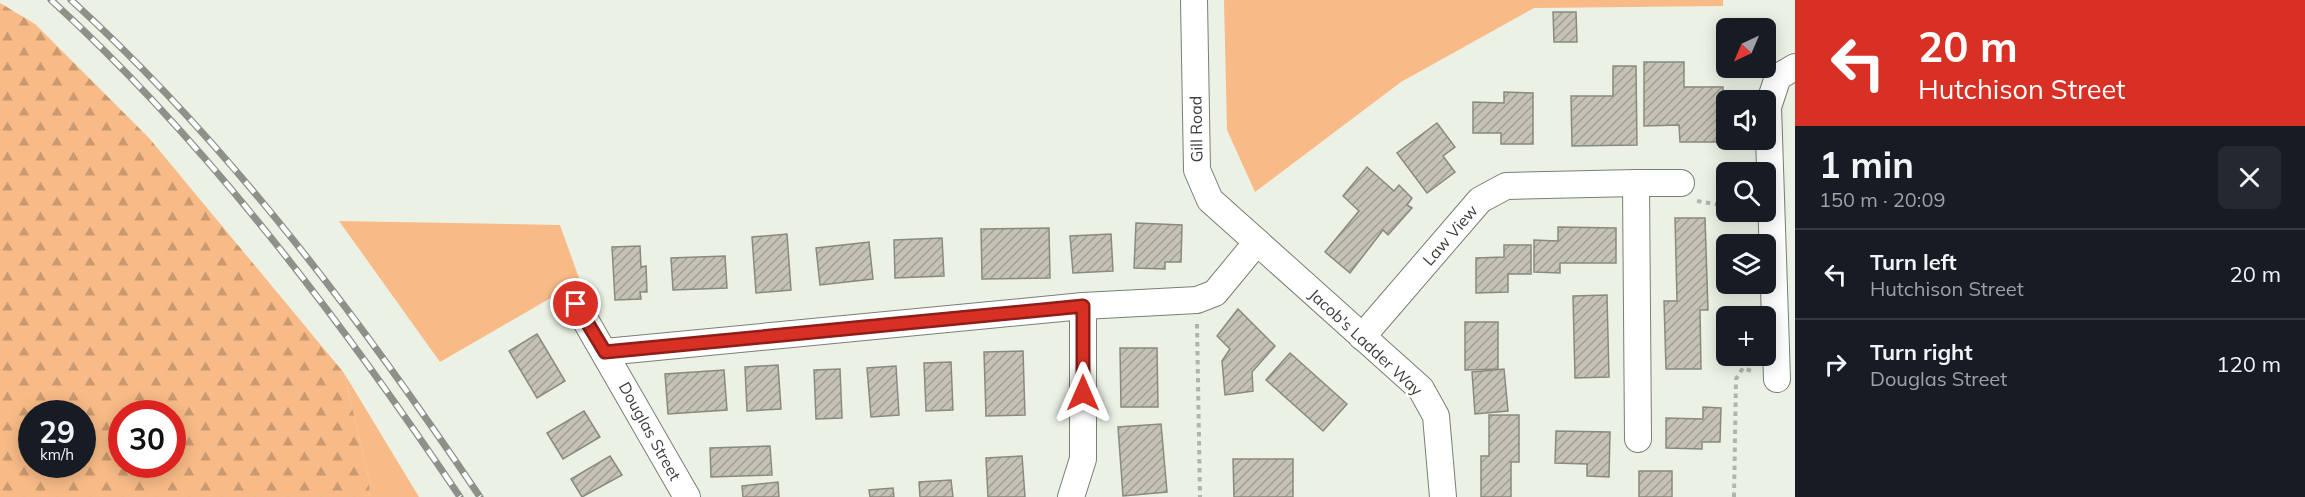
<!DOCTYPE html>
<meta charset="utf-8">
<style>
:root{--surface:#171b24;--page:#242831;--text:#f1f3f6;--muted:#9ea1a6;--line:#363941}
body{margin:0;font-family:Mulish,sans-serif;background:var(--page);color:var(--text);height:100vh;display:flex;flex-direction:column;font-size:22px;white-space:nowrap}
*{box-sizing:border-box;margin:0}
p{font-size:20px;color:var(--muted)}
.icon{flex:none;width:33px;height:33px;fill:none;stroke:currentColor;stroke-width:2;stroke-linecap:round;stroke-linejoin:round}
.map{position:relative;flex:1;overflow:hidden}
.drawer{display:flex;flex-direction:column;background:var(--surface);width:510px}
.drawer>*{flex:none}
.banner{background:#d93025;color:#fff;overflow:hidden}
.needle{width:39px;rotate:224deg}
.tools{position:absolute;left:1716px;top:18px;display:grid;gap:12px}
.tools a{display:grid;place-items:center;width:60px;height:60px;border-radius:9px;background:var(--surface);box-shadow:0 3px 15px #0003;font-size:30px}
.speed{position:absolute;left:18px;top:400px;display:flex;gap:12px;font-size:30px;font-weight:700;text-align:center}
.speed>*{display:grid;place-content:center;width:78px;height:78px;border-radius:50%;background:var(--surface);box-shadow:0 3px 15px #0003;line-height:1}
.speed small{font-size:15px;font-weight:400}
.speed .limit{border:9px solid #d22;background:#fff;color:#111}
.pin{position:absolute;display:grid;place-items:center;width:51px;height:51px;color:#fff;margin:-26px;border:3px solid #fff;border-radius:50%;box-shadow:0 2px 6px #0007}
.me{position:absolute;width:66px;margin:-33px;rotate:0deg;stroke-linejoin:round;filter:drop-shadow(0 0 4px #0008)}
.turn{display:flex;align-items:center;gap:21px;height:126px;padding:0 24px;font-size:27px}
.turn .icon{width:78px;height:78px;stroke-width:2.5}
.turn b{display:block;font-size:42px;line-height:51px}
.round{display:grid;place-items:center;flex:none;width:63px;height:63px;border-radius:9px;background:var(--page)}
.head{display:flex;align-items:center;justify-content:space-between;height:102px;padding:0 24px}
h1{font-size:36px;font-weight:700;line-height:45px}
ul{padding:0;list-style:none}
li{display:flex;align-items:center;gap:18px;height:90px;padding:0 24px;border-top:2px solid var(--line)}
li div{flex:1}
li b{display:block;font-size:22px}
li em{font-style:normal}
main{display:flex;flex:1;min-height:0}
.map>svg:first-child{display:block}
.grass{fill:#f8bb87}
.forest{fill:url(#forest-firs);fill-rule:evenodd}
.building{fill:url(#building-hatch);stroke:#8b897d;stroke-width:1.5}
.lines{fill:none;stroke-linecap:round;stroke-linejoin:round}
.street-casing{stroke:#787f74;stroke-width:28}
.path{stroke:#b0b5ab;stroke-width:4;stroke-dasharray:4.5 4.5;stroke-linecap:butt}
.street{stroke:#fff;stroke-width:26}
.rail-casing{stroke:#8d9189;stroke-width:7}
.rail{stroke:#fff;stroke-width:4.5;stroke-dasharray:14;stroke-linecap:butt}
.route-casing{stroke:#8d1f18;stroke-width:15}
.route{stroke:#d93025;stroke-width:10}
.labels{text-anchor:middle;stroke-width:5;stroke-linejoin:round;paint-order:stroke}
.street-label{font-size:16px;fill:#3b3e39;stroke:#fff}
</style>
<main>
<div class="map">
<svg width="1795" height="497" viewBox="0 0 1795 497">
<defs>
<pattern id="forest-firs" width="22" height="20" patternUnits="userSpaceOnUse" patternTransform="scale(1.5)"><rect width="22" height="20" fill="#f8bb87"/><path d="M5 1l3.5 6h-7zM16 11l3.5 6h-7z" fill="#ca996f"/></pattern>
<pattern id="building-hatch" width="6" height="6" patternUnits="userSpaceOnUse" patternTransform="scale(1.5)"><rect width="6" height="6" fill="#c5c2b6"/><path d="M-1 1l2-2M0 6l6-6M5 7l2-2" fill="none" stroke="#a19f95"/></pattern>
</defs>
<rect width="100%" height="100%" fill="#ebf2e5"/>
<g class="grass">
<path d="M1224,0H1723V6L1534,8L1401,82L1255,192L1227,130Z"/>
<path d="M339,221L560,225L580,281L440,362Z"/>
<path d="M344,373L419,497H370L369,479Z"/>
</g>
<path class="forest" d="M0,3L35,24L149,138L344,373L369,479L370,497H0ZM32,414H82V465H32ZM122,414H172V465H122Z"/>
<g class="building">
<path d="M1553,12H1576L1577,42H1554Z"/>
<path d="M1644,62H1684V87H1723V142H1680L1679,125L1644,126Z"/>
<path d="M1613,66H1636L1637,145L1572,146L1571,96H1613Z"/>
<path d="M1504,92L1533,93V144H1501V133H1473V102L1504,103Z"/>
<path d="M1437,123L1455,147L1443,156L1455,172L1427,193L1397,153Z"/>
<path d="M1367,167L1394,191L1399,185L1412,198L1407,205L1412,208L1388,235L1383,230L1350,273L1325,252L1359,211L1343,196Z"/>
<path d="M1675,218H1705L1708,310H1700L1701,369H1666L1664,301H1677Z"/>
<path d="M1136,223L1182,225L1181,262H1165V269L1134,268Z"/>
<path d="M1558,227L1616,228V263H1560V273L1534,272V240L1558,241Z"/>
<path d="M1049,228L1050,278L982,279L981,229Z"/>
<path d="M787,234L791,290L756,293L752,237Z"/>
<path d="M1111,234L1113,271L1073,273L1070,236Z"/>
<path d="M942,238L944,276L895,278L894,240Z"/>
<path d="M869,242L873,279L820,285L816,248Z"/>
<path d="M1504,245H1531V274H1508V292L1476,293V258L1504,257Z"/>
<path d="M640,246L641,267L646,266L647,292H640L641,299L615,300L612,247Z"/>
<path d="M725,256L727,288L673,290L671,258Z"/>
<path d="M1607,295L1609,377L1575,378L1573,296Z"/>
<path d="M1238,309L1275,346L1252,372L1253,391L1225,395L1222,361L1230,349L1217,336Z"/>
<path d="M1465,322H1498V369L1465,370Z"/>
<path d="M537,334L565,381L537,398L509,351Z"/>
<path d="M1120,348H1157L1158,407H1121Z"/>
<path d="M1023,351L1025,415L986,416L984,352Z"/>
<path d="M1290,353L1347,404L1323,431L1266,380Z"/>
<path d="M951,362L953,410L926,411L924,363Z"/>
<path d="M778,365L781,409L747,411L745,367Z"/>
<path d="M896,366L899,415L871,417L867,368Z"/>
<path d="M840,369L842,418L816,419L814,370Z"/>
<path d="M1504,369L1508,411L1475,414L1472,372Z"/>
<path d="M724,370L727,410L668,414L665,374Z"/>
<path d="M1703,407L1721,408L1720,442H1702V449L1666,448V418L1703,419Z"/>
<path d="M584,411L600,437L563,459L547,433Z"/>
<path d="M1489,415H1519V462H1511V497H1481V456H1489Z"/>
<path d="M1161,424L1167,492L1123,496L1118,427Z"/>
<path d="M1556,431L1610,432L1609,477L1587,476V464L1555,463Z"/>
<path d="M770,446L772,475L711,477L710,448Z"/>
<path d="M610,456L622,475L582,497L571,479Z"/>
<path d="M1022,456L1025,497H988L986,458Z"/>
<path d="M1233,459H1293V497H1234Z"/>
<rect x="1639" y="471" width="33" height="26"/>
<path d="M951,480L953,497H920L919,482Z"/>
<path d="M778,482L779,497H743L742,486Z"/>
<path d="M893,488L894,497H870L869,490Z"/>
</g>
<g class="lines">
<g class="street-casing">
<g id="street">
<path d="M1257,242L1421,389L1436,416L1443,497"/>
<path d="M576,304L687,497"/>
<path d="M1362,337L1480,200L1506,186L1636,183"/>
<path d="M605,352L1083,306L1197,300L1215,293L1257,242L1210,200L1197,170L1194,0"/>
<path d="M1777,379L1768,107L1778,77L1795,67"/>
<path d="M1638,439L1636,183H1681"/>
<path d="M1071,497L1083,459V306"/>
</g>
</g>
<g class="path">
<path d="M1697,201L1726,206"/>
<path d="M1197,324L1200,497"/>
<path d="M1734,497L1736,379L1743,368L1751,371"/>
</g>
<use href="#street" class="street"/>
<g class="rail-casing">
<g id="rail">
<path d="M51,0C207,142 342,322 460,497"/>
<path d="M71,0C230,145 360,319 480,497"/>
</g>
</g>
<use href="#rail" class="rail"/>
</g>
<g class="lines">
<g class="route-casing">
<path id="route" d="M576,304L605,352L1083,306V393"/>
</g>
<use href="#route" class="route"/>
</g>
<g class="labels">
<g class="street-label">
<text transform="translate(1196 129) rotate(-91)" y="6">Gill Road</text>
<text transform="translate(1450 235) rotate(-49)" y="6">Law View</text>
<text transform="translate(1366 342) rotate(43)" y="6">Jacob's Ladder Way</text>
<text transform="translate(650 431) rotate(61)" y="6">Douglas Street</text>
</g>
</g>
</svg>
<div class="tools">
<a><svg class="needle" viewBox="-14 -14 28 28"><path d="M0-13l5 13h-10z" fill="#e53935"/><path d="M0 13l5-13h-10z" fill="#9ea1a6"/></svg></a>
<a><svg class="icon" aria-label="sound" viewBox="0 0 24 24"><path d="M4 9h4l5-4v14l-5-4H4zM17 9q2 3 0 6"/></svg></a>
<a><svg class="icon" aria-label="search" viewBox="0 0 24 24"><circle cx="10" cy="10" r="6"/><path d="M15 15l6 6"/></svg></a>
<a><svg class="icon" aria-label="layers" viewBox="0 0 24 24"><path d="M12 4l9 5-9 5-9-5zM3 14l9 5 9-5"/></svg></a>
<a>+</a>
</div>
<div class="speed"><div>29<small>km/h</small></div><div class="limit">30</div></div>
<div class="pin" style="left:576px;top:304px;background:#d93025"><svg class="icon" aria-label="arrive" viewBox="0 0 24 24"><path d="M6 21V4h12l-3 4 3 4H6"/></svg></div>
<svg class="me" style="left:1083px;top:393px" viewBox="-20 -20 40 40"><path d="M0-17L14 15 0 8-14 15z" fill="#d93025" stroke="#fff" stroke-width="4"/></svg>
</div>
<section class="drawer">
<div class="banner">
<div class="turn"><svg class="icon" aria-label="left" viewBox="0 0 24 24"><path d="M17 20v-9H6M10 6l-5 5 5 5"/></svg><div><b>20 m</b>Hutchison Street</div></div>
</div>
<div class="head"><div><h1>1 min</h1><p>150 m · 20:09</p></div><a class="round"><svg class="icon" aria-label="close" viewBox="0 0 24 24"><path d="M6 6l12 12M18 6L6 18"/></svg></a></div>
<ul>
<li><svg class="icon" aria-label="left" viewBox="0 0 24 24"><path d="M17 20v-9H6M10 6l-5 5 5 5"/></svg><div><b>Turn left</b><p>Hutchison Street</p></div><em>20 m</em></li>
<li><svg class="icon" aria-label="right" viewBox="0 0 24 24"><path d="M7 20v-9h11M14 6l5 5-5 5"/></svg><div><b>Turn right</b><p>Douglas Street</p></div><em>120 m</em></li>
</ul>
</section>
</main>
